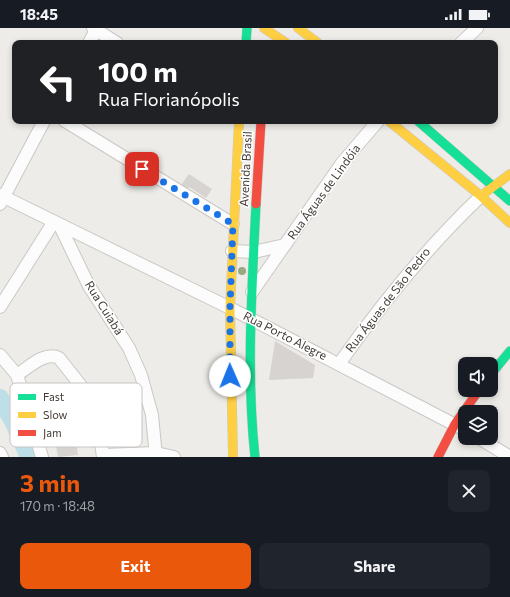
<!DOCTYPE html>
<meta charset="utf-8">
<style>
:root{--surface:#171b24;--page:#20242c;--text:#f1f3f6;--muted:#9ea1a6;--accent:#ea580c}
body{margin:0;font-family:Commissioner,sans-serif;background:var(--page);color:var(--text);height:100vh;display:flex;flex-direction:column;font-size:15px;white-space:nowrap}
*{box-sizing:border-box;margin:0}
p{font-size:13px;color:var(--muted)}
.icon{flex:none;width:22px;height:22px;fill:none;stroke:currentColor;stroke-width:2;stroke-linecap:round;stroke-linejoin:round}
.map{position:relative;height:429px;overflow:hidden}
.side{display:flex;flex-direction:column;background:var(--surface);flex:1}
.side>*{flex:none}
.banner{position:absolute;left:12px;top:12px;width:486px;height:84px;border-radius:8px;box-shadow:0 2px 6px #0003;background:#202124;color:#fff;overflow:hidden}
.tools{position:absolute;left:458px;top:329px;display:grid;gap:8px}
.tools a{display:grid;place-items:center;width:40px;height:40px;border-radius:8px;background:var(--surface);box-shadow:0 2px 6px #0003;font-size:20px}
.pin{position:absolute;display:grid;place-items:center;width:34px;height:34px;color:#fff;margin:-17px;border-radius:8px;box-shadow:0 2px 6px #0006}
.me{position:absolute;width:44px;margin:-22px;rotate:359deg;stroke-linejoin:round;filter:drop-shadow(0 0 3px #0008)}
.turn{display:flex;align-items:center;gap:14px;height:84px;padding:0 20px;font-size:18px}
.turn .icon{width:52px;height:52px;stroke-width:2.5}
.turn b{display:block;font-size:28px;line-height:34px}
.round{display:grid;place-items:center;flex:none;width:42px;height:42px;border-radius:8px;background:var(--page)}
.summary{display:flex;align-items:center;justify-content:space-between;height:68px;padding:0 20px}
h1{font-size:24px;font-weight:700;line-height:30px;color:var(--accent)}
.button{display:flex;gap:8px;margin-top:auto;padding:8px 20px}
.button a{flex:1;height:46px;border-radius:8px;background:var(--accent);color:#fff;font-size:16px;font-weight:700;line-height:46px;text-align:center}
.button a+a{background:var(--page);color:var(--text)}
.status{display:flex;justify-content:space-between;align-items:center;height:28px;padding:0 20px;background:var(--surface);direction:ltr}
.status svg{height:11px;fill:currentColor}
.map>svg:first-child{display:block}
.lines{fill:none;stroke-linecap:round;stroke-linejoin:round}
.river{stroke:#bedfe8;stroke-width:18}
.building{fill:#d6d3d0}
.street-casing{stroke:#cac8c5;stroke-width:14}
.fast-casing{stroke:#cec8c2;stroke-width:10}
.slow-casing{stroke:#cec8c2;stroke-width:10}
.jam-casing{stroke:#cec8c2;stroke-width:10}
.street{stroke:#fcfcfc;stroke-width:12}
.fast{stroke:#16e098;stroke-width:9}
.slow{stroke:#ffcf43;stroke-width:9}
.jam{stroke:#f24e42;stroke-width:9}
.tree{fill:#99a783}
.route{stroke:#1a73e8;stroke-width:7;stroke-dasharray:0 12.6}
.labels{text-anchor:middle;stroke-width:3;stroke-linejoin:round;paint-order:stroke}
.street-label{font-size:12px;fill:#433b36;stroke:#fff}
.key{fill:#fff;stroke:#c7c4c3;stroke-width:1}
.key-label{font-size:11px;fill:#433b36}
</style>
<div class="status"><b>18:45</b><svg viewBox="0 0 49 12"><path d="M0 12V9h3v3zM5 12V6h3v6zM10 12V3h3v9zM15 12V0h3v12zM26 1h20v11H26zM47 4h2v5h-2z"/></svg></div>
<div class="map">
<svg width="510" height="429" viewBox="0 0 510 429">
<rect width="100%" height="100%" fill="#eeece9"/>
<g class="lines">
<path class="river" d="M0,370L14,395L29,429"/>
</g>
<g class="building">
<path d="M189,146L212,161L206,170L189,159L187,162L181,157Z"/>
<path d="M275,313L315,337L313,350L269,352Z"/>
<path d="M70,372L78,427L58,429L48,376Z"/>
</g>
<g class="lines">
<g class="street-casing">
<g id="street">
<path d="M93,0L117,15"/>
<path d="M89,15L96,2"/>
<path d="M461,15L477,0"/>
<path d="M65,93L233,196"/>
<path d="M0,167L230,280L465,402"/>
<path d="M0,176L44,93"/>
<path d="M60,198L89,258L129,320L141,347L152,387L156,429"/>
<path d="M232,223L254,224L285,217"/>
<path d="M252,264L342,135L378,93"/>
<path d="M0,279L53,195"/>
<path d="M0,327L17,347L42,429"/>
<path d="M339,336C382,275 427,219 481,168"/>
<path d="M17,347C29,339 45,323 59,330L82,359L97,386L103,429"/>
<path d="M479,410L510,429"/>
<path d="M0,425L2,429"/>
<path d="M103,427L156,425L174,429"/>
</g>
</g>
<g class="fast-casing">
<g id="fast">
<path d="M246,15L247,0"/>
<path d="M418,93L510,173"/>
<path d="M491,346L510,323"/>
<path d="M255,429C246,345 252,260 256,176"/>
</g>
</g>
<g class="slow-casing">
<g id="slow">
<path d="M264,0L286,15"/>
<path d="M298,0L318,15"/>
<path d="M389,93L481,168L510,195"/>
<path d="M486,164L510,146"/>
<path d="M233,429L230,280L239,93"/>
</g>
</g>
<g class="jam-casing">
<g id="jam">
<path d="M256,176L261,93"/>
<path d="M438,429L455,396L479,362"/>
</g>
</g>
<use href="#street" class="street"/>
<use href="#fast" class="fast"/>
<use href="#slow" class="slow"/>
<use href="#jam" class="jam"/>
</g>
<circle class="tree" cx="242" cy="243" r="4"/>
<g class="lines">
<path class="route" d="M142,141L233,196L230,280V348"/>
</g>
<g class="labels">
<g class="street-label">
<text transform="translate(246 141) rotate(-87)" y="4">Avenida Brasil</text>
<text transform="translate(324 164) rotate(-54)" y="4">Rua Águas de Lindóia</text>
<text transform="translate(388 272) rotate(-52)" y="4">Rua Águas de São Pedro</text>
<text transform="translate(104 280) rotate(58)" y="4">Rua Cuiabá</text>
<text transform="translate(285 308) rotate(27)" y="4">Rua Porto Alegre</text>
</g>
</g>
<rect x="10" y="355" width="132" height="64" rx="6" class="key"/>
<rect x="18" y="366" width="18" height="6" fill="#16e098"/>
<rect x="18" y="384" width="18" height="6" fill="#ffcf43"/>
<rect x="18" y="402" width="18" height="6" fill="#f24e42"/>
<g class="key-label">
<text x="43" y="373">Fast</text>
<text x="43" y="391">Slow</text>
<text x="43" y="409">Jam</text>
</g>
</svg>
<div class="tools">
<a><svg class="icon" aria-label="sound" viewBox="0 0 24 24"><path d="M4 9h4l5-4v14l-5-4H4zM17 9q2 3 0 6"/></svg></a>
<a><svg class="icon" aria-label="layers" viewBox="0 0 24 24"><path d="M12 4l9 5-9 5-9-5zM3 14l9 5 9-5"/></svg></a>
</div>
<div class="pin" style="left:142px;top:141px;background:#d93025"><svg class="icon" aria-label="arrive" viewBox="0 0 24 24"><path d="M6 21V4h12l-3 4 3 4H6"/></svg></div>
<svg class="me" style="left:230px;top:348px" viewBox="-20 -20 40 40"><circle r="19" fill="#fff"/><path d="M0-13L10 11 0 6-10 11z" fill="#1a73e8"/></svg>
<div class="banner">
<div class="turn"><svg class="icon" aria-label="left" viewBox="0 0 24 24"><path d="M17 20v-9H6M10 6l-5 5 5 5"/></svg><div><b>100 m</b>Rua Florianópolis</div></div>
</div>
</div>
<section class="side">
<div class="summary"><div><h1>3 min</h1><p>170 m · 18:48</p></div><a class="round"><svg class="icon" aria-label="close" viewBox="0 0 24 24"><path d="M6 6l12 12M18 6L6 18"/></svg></a></div>
<div class="button"><a>Exit</a><a>Share</a></div>
</section>
